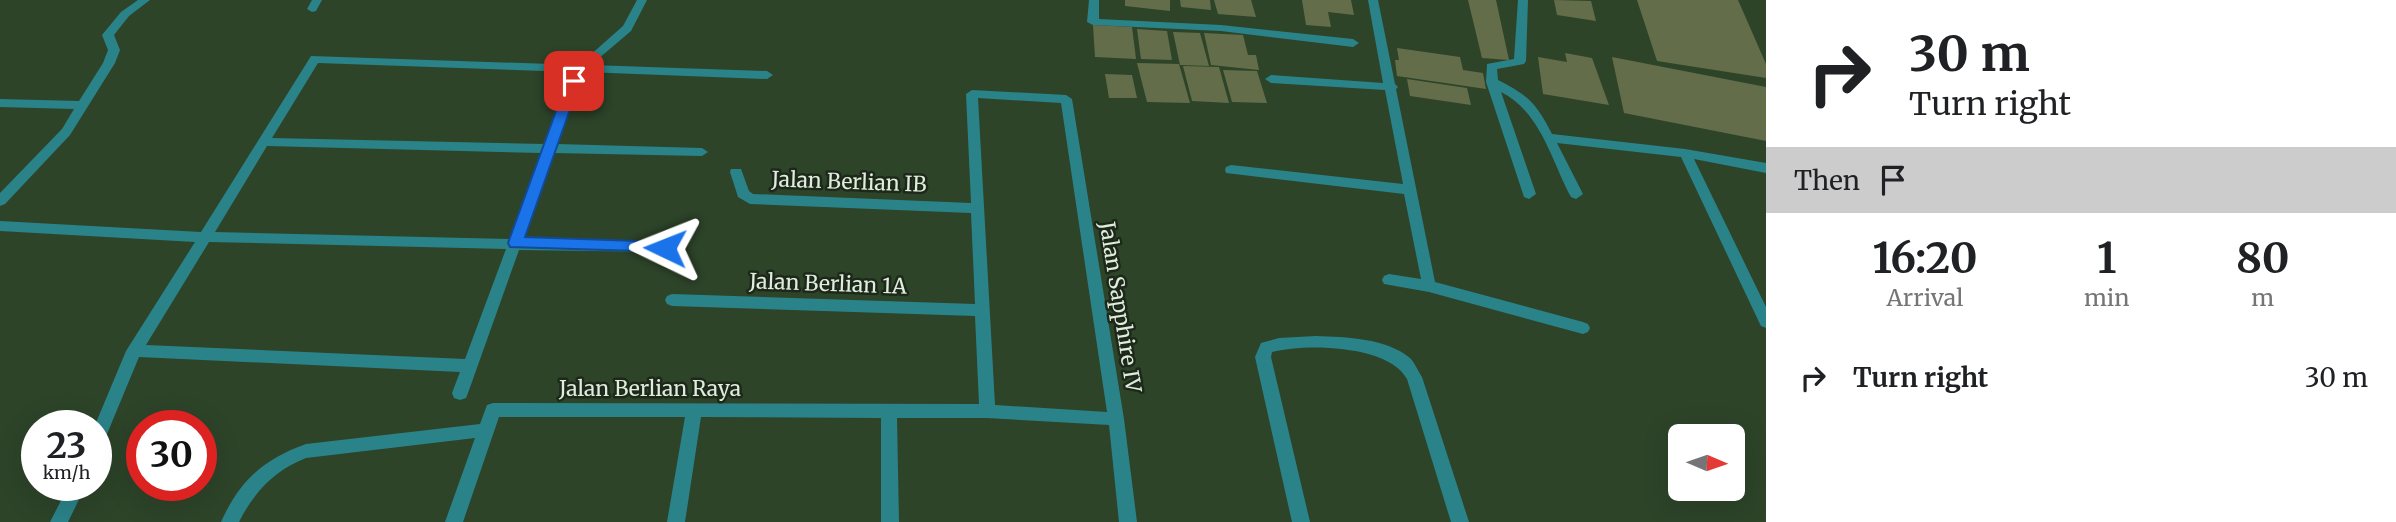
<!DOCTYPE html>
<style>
:root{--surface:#fff;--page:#f6f6f6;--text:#202124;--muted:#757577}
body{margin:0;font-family:Merriweather,serif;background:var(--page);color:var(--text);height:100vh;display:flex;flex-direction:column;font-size:26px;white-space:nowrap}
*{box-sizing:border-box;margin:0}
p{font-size:23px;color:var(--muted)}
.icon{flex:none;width:38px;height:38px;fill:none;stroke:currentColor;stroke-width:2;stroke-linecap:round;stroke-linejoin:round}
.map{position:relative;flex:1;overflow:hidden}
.sheet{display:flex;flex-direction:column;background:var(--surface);width:630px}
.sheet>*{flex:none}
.banner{background:#fff;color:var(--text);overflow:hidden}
.needle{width:46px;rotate:92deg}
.fabs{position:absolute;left:1668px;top:424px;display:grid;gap:14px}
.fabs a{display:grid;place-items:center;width:77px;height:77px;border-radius:10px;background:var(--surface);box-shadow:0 7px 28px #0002;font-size:35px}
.speed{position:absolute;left:21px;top:410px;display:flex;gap:14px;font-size:35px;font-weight:700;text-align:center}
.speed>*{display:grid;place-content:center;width:91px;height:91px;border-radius:50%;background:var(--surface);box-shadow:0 7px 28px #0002;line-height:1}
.speed small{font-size:18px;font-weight:400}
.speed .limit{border:10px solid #d22;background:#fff;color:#111}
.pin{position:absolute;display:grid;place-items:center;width:60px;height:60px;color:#fff;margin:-30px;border-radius:14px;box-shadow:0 4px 10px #0006}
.me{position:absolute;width:77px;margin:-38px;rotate:272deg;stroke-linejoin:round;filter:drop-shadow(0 0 5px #0008)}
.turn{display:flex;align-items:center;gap:24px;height:147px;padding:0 28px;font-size:32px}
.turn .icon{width:91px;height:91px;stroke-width:2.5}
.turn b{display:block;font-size:49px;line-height:60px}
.then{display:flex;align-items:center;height:66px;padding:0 28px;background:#0003;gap:14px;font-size:26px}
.eta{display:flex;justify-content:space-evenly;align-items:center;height:119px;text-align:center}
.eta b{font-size:42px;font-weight:700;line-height:49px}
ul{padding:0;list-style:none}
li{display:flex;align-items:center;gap:21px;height:91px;padding:0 28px}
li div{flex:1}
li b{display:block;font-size:26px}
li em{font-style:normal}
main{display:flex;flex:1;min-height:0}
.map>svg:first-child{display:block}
.building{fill:#636d4a}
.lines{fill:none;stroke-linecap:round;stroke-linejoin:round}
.minor{fill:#2a8389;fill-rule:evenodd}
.route{fill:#1a73e8;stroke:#114b97;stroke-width:2}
.labels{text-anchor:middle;stroke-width:5;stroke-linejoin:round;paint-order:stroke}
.street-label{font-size:21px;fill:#dfeddc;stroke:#1d281b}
</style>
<main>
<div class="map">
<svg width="1766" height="522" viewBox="0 0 1766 522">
<rect width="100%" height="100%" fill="#2d4429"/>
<g class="building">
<path d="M1125,0H1170V11L1125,6Z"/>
<path d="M1180,0H1210L1211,10L1181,7Z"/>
<path d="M1214,0H1251L1256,17L1218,14Z"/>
<path d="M1302,0H1351L1354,15L1328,12L1331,27L1306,25Z"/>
<path d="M1468,0H1496L1509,60L1482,58Z"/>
<path d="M1554,0L1591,1L1596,21L1557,15Z"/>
<path d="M1637,0H1738L1766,64V78L1657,61Z"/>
<path d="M1093,25L1132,27L1136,59L1095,57Z"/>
<path d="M1137,29L1167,31L1172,60L1141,59Z"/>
<path d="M1173,32L1200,33L1209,66L1180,65Z"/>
<path d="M1204,33L1243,35L1248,55H1256L1259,70L1211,65Z"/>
<path d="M1397,48L1460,57L1463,70L1483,73L1486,89L1397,76L1395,60H1399Z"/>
<path d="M1565,53L1592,58L1609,105L1543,94L1538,57L1567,62Z"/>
<path d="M1612,57L1766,87V141L1624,113Z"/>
<path d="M1137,63L1179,64L1190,103L1147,102Z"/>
<path d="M1183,66L1219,67L1229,103L1192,101Z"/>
<path d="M1223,70L1257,71L1267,103L1232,102Z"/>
<path d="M1105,74L1132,75L1137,98H1109Z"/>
<path d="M1407,79L1467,88L1471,105L1410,96Z"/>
</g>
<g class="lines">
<g class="minor">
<path d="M138,0H150L129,16L114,35L120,50L115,63L70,135L5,204L0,206V193L62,129L74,109L0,107V99L79,101L103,63L108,50L102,35L121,12Z"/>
<path d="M312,0H322L316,11L312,12L307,9Z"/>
<path d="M637,0H647L631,31L591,65L767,71L773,75L767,79L585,72L557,144L702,148L708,152L702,156L554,153L523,239L665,243L672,248L670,252L519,250L468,393L466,398L460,400L454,398L452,393L460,372L139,357L102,446L96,448L95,425L126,351L195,242L0,231V221L201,232L311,56L579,65L623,26ZM318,63L573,72L545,144L272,138ZM267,146L541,153L509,239L215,232ZM209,242L506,249L465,359L146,345Z"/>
<path d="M1089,0H1099V19L1221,25L1353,39L1359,43L1353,47L1221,31L1093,25L1087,22Z"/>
<path d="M1368,0H1378L1395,84L1398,87L1396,89L1435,282L1583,322L1588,324L1590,328L1588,332L1583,334L1429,292L1384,284L1382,280L1384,276L1389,274L1421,279L1404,194L1226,173L1225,170L1226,167L1231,165L1403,184L1385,90L1271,83L1265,79L1271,75L1383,83Z"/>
<path d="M1518,0H1528L1526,61L1524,64L1497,69L1498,80C1529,96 1536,103 1552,134L1685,149L1766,163V173L1694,159L1766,307V328L1761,326L1759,322L1681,157L1557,143L1583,194L1576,199L1571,197C1551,160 1541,112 1501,92L1536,194L1529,199L1524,197L1486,82L1487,64L1514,59Z"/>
<path d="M972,90L1066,95L1072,99L1124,419L1137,522H1119L1109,425L987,418H897L899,522H881V418L701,417L685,522H667L685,417H499L463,522H445L475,438L306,458C275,470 254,492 239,522H221C240,480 264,459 306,444L480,424L487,405L493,403L979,404L975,316L672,306L667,304L665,300L667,296L672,294L975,304L971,213L750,204L738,197L730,172L731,169H741L749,191L753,194L971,203L966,94ZM978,98L1061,103L1107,412L995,405Z"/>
<path d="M1316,336C1346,337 1386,338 1410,358C1415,363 1418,371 1422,377L1469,522H1451L1407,379C1389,345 1306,343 1272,352L1271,357L1310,522H1292L1255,357L1261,343L1279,338Z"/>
<path d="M69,485H86L68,522H50Z"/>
</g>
</g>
<path class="route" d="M574,77L580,81L525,237L665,242L673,248L671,252L510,247L508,243L567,81Z"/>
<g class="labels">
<g class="street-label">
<text transform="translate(849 182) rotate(2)" y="7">Jalan Berlian IB</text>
<text transform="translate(828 284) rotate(2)" y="7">Jalan Berlian 1A</text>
<text transform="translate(1120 307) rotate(81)" y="7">Jalan Sapphire IV</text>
<text x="650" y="396">Jalan Berlian Raya</text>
</g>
</g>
</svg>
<div class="fabs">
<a><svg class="needle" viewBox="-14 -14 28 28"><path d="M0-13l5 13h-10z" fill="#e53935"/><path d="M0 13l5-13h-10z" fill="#757577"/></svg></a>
</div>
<div class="speed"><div>23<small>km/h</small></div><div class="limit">30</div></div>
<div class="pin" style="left:574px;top:81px;background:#d93025"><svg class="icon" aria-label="arrive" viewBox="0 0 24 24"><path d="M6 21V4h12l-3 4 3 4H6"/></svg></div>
<svg class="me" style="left:665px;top:248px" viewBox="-20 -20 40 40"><path d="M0-17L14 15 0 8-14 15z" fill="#1a73e8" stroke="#fff" stroke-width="4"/></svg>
</div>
<section class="sheet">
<div class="banner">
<div class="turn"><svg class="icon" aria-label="right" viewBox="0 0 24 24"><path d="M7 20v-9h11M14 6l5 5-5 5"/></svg><div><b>30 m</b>Turn right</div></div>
<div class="then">Then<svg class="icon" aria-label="arrive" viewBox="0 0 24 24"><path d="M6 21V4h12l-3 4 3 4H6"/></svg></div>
</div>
<div class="eta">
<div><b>16:20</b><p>Arrival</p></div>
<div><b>1</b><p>min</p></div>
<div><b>80</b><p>m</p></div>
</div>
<ul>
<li><svg class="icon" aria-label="right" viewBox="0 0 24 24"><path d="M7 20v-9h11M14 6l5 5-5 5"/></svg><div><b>Turn right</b></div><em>30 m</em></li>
</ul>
</section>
</main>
